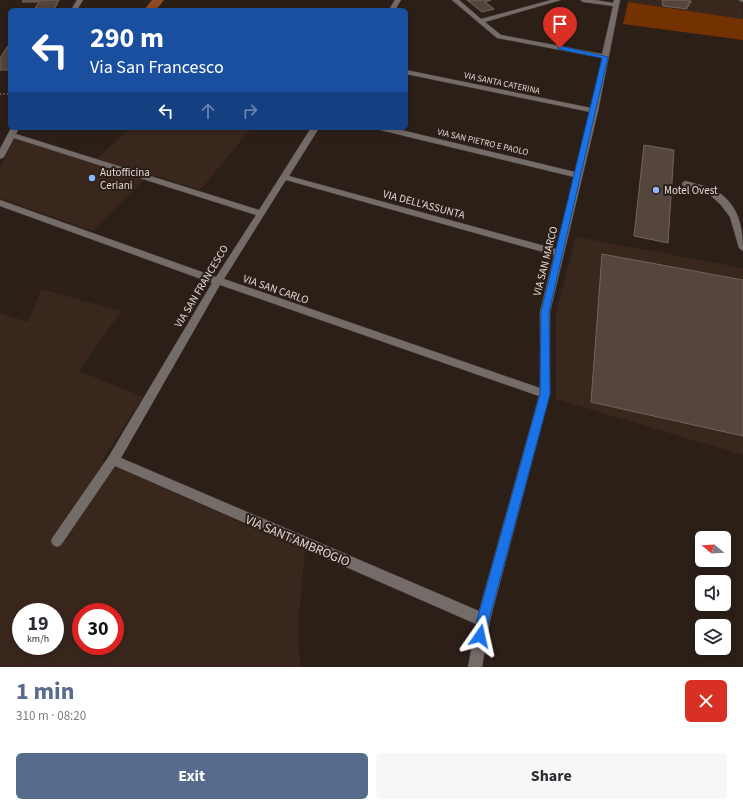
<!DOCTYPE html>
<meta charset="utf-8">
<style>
:root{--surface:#fff;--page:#f7f7f7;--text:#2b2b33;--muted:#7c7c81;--accent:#576b8d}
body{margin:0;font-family:"Source Sans 3",sans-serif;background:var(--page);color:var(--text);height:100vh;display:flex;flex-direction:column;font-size:15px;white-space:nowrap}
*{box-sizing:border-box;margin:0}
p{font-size:13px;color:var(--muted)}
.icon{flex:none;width:22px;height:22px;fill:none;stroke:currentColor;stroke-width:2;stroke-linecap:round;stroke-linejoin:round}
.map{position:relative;height:667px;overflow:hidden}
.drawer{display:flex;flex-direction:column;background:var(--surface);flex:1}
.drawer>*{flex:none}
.guide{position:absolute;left:8px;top:8px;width:400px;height:122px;border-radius:6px;box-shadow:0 2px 10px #0003;background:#1a4fa0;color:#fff;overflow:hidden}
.needle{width:26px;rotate:288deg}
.fabs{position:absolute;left:695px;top:531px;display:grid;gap:8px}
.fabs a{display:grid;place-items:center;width:36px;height:36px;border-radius:6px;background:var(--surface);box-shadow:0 2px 10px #0003;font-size:20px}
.speed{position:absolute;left:12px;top:603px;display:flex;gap:8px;font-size:20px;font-weight:700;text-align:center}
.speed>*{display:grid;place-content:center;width:52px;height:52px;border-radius:50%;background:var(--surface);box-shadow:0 2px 10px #0003;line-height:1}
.speed small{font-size:10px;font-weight:400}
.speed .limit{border:6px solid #d22;background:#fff;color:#111}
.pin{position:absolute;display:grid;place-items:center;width:34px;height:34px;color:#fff;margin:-41px -17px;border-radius:50% 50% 50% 0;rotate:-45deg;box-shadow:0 0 4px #0007}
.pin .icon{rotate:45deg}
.me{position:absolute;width:44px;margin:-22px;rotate:11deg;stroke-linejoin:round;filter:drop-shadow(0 0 3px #0008)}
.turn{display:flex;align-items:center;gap:14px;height:84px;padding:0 16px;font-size:18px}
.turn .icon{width:52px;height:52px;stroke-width:2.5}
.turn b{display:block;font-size:28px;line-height:34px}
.lanes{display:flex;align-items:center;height:38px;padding:0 16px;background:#0003;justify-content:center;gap:20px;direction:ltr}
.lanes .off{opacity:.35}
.round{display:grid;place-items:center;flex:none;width:42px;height:42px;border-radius:6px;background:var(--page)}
.head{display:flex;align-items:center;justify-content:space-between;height:68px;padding:0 16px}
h1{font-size:24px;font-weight:700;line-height:30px;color:var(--accent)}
.cta{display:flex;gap:8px;margin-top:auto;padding:8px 16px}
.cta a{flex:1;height:46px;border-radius:6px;background:var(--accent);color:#fff;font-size:16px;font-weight:700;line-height:46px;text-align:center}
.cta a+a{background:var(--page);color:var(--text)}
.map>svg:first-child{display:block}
.built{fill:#39271d;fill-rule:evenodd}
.forest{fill:#743101}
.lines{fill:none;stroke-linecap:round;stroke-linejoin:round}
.canal{fill:#914c23;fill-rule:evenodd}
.building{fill:#54453d;stroke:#74645c}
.minor-casing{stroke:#493d36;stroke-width:1}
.path{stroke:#7a6f69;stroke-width:1.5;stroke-dasharray:1.5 2;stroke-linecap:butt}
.minor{fill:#746c69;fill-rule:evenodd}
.route{fill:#1a73e8;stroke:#114b97}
.poi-dot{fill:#8db9fc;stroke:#2c1f18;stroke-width:1.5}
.labels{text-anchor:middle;stroke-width:4;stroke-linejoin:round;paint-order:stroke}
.far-street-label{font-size:9px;fill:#e1d8d3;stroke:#2c1f18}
.poi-label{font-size:11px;fill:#e1d8d3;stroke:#2c1f18;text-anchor:start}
.street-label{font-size:11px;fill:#e1d8d3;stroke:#2c1f18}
.near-street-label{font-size:13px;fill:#e1d8d3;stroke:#2c1f18}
</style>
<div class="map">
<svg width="743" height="667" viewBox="0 0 743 667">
<rect width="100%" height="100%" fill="#2c1f18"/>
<g class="built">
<path d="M628,0H742L743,19L628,2Z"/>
<path d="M130,128H252L200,190L150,174L93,231L0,198V168L17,134L97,159Z"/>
<path d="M576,237L743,268V455L556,399V312Z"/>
<path d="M41,289L121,311L79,371L143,397L102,461L305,551L298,623L300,667H0V313L28,322ZM21,612H55V646H21ZM81,612H115V646H81Z"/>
</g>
<path class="forest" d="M628,2L743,19V40L623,24Z"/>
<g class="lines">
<path class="canal" d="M152,0H164L156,10H144Z"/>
</g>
<g class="building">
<path d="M23,0H59L54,10H34L39,2H22Z"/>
<path d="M467,0H491L485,2L494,9L482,12Z"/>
<path d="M662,0H690L691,3L689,2V6H687V9L663,6Z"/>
<path d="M10,43V70H0V58Z"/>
<path d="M644,145L674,150L668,243L634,236Z"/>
<path d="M602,254L743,280V436L591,402Z"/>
</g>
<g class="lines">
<g class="minor-casing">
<g id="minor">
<path d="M77,0H83L77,10H71Z"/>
<path d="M395,0H401L395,10H389Z"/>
<path d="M452,0H459L481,19L551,0H561L485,22L501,35L602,54L613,6L583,2L580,0H595L613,3L614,0H620L598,111L550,312V394L490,620L482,667H468L476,624L115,466L61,545L57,547L53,545L51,541L53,537L109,456L212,283L0,206V200L216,277L256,215L14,138L4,157L0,159V149L11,128H19L16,134L259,210L311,128H319L289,176L556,249L574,177L380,130L379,128H393L575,172L590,112L406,74V70L591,108L602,58L497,38ZM286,180L554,255L540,312V388L224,279ZM220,285L539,396L479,611L121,458Z"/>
<path d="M739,0H743V2L740,1Z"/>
<path d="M686,181C695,184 708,186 716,191C739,204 743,228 743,251L739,248L730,217L721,205L710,195L683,186L682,184L683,182Z"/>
</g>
</g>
<path class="path" d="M0,94H10"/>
<use href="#minor" class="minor"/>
</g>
<path class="route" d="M560,46L608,57L549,312L550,394L489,620L484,640L480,642L476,640L474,636L477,620L540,394L541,312L602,58L558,49V47Z"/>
<g class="poi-dot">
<circle cx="92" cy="178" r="4"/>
<circle cx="656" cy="190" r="4"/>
</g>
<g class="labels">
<g class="far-street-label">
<text transform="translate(502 83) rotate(12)" y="3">VIA SANTA CATERINA</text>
<text transform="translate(483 142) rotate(13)" y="3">VIA SAN PIETRO E PAOLO</text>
</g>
<g class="poi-label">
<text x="100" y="176">Autofficina<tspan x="100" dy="13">Ceriani</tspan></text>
<text x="664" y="194">Motel Ovest</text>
</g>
<g class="street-label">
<text transform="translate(424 204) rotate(15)" y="4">VIA DELL'ASSUNTA</text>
<text transform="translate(545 261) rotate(-76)" y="4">VIA SAN MARCO</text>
<text transform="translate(201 286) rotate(-59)" y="4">VIA SAN FRANCESCO</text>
<text transform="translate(276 289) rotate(19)" y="4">VIA SAN CARLO</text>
</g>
<g class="near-street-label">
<text transform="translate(298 540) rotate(23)" y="5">VIA SANT'AMBROGIO</text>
</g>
</g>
</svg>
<div class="fabs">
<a><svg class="needle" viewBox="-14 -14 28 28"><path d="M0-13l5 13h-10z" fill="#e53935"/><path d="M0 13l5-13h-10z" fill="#7c7c81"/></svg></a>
<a><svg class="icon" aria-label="sound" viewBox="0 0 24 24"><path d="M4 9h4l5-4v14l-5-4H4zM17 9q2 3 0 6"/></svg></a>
<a><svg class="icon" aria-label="layers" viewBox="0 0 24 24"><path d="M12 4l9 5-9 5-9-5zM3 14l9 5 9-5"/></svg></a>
</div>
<div class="speed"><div>19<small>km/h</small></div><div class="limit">30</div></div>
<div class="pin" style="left:560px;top:48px;background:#d93025"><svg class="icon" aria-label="arrive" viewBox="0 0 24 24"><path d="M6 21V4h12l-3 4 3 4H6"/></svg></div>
<svg class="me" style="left:480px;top:636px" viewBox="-20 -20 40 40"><path d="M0-17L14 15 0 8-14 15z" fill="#1a73e8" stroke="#fff" stroke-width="4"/></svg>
<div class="guide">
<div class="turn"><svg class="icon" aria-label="left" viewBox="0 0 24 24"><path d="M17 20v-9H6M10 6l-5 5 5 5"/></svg><div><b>290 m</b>Via San Francesco</div></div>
<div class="lanes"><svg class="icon" aria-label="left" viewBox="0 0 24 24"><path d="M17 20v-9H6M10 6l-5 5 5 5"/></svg><svg class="icon off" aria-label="ahead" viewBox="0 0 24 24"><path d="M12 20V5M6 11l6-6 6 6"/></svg><svg class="icon off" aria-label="right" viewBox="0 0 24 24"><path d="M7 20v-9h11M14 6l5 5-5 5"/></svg></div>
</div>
</div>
<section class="drawer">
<div class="head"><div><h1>1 min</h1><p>310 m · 08:20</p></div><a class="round" style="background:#d93025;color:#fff"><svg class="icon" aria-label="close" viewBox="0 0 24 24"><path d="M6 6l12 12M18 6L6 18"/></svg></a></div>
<div class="cta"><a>Exit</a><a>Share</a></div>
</section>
